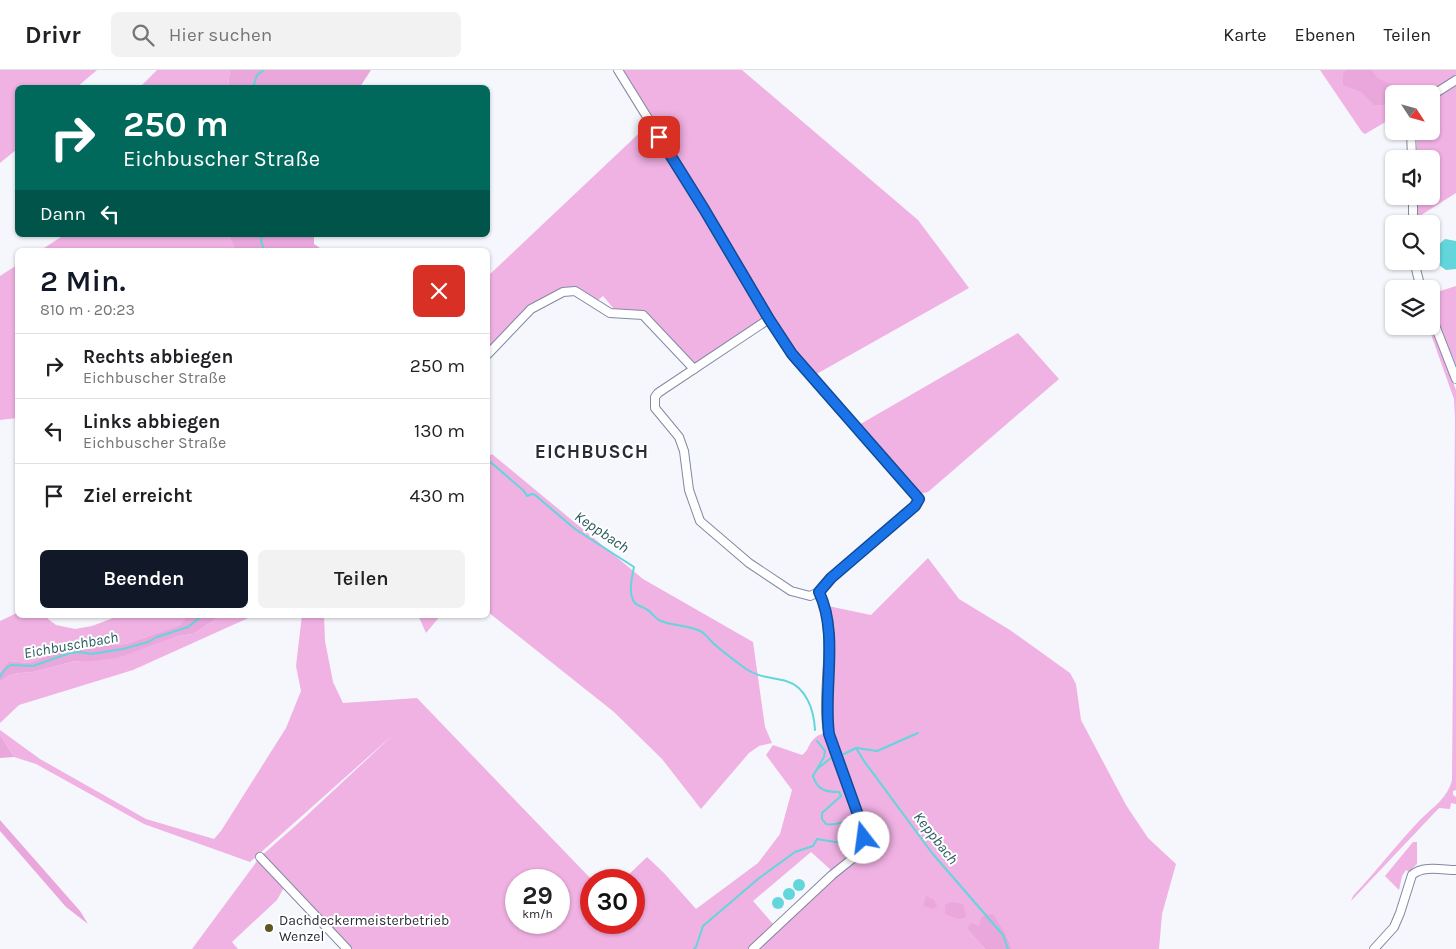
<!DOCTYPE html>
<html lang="de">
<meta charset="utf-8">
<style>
:root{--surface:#fff;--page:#f2f2f2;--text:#202124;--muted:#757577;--line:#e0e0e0;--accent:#111827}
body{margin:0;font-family:Karla,sans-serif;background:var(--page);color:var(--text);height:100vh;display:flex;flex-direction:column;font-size:19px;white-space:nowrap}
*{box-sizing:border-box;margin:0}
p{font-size:16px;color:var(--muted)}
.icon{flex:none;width:28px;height:28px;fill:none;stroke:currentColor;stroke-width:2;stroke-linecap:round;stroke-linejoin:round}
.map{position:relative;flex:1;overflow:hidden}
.details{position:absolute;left:15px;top:178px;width:475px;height:370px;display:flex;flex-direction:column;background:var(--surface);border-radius:8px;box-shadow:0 1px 4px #0004}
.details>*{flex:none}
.top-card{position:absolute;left:15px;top:15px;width:475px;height:152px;border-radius:8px;box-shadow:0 1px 4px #0004;background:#00695c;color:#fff;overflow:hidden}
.needle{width:32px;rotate:126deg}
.fabs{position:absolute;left:1385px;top:15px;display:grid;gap:10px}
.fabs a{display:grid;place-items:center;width:55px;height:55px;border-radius:8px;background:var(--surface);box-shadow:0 1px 4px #0004;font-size:25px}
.speed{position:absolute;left:505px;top:799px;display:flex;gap:10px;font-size:25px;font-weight:700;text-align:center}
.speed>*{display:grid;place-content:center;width:65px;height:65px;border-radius:50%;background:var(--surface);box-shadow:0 1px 4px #0004;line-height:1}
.speed small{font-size:12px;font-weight:400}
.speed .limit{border:8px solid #d22;background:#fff;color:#111}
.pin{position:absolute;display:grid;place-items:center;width:42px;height:42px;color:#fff;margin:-21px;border-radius:10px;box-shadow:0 2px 8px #0006}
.me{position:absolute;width:55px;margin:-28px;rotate:345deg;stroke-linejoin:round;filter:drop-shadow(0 0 4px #0008)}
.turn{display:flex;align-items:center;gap:18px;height:105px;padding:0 25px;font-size:22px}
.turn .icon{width:65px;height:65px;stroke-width:2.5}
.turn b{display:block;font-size:35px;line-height:42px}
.then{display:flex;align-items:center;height:48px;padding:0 25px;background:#0003;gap:10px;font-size:19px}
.round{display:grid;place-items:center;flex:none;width:52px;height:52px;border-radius:8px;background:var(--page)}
.head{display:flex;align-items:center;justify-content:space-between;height:85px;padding:0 25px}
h1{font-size:30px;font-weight:600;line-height:38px;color:var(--accent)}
.primary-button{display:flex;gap:10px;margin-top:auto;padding:10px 25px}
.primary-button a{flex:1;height:58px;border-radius:8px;background:var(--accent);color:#fff;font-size:20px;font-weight:600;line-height:58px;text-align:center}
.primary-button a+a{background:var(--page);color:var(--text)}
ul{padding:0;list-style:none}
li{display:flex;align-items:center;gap:15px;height:65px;padding:0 25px;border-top:1px solid var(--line)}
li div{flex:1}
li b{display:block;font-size:19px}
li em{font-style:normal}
header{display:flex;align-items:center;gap:30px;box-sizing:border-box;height:70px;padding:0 25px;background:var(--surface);border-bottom:1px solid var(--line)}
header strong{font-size:24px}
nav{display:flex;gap:28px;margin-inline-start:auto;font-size:18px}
.search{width:350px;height:45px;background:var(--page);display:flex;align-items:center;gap:12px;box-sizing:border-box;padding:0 18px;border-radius:8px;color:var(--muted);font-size:19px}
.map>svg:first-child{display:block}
.green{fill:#f0b1e3;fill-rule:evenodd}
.forest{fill:#eaa7dc}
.water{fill:#62d6db}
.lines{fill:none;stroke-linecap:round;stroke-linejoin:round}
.stream{stroke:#62d6db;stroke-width:2}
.street-casing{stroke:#808aa2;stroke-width:10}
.street{stroke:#fff;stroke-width:8}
.route-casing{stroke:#114b97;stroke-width:12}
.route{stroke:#1a73e8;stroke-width:9}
.poi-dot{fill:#605622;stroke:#fff;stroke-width:2}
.labels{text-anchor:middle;stroke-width:4;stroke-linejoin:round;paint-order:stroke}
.poi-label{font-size:14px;fill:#282c36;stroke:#fff;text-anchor:start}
.water-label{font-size:15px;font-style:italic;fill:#285a5d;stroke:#fff}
.district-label{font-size:19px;font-weight:bold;letter-spacing:1px;fill:#282c36;stroke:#fff}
</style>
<header>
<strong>Drivr</strong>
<div class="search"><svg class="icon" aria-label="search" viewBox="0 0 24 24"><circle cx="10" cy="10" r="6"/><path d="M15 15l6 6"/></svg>Hier suchen</div>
<nav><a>Karte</a><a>Ebenen</a><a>Teilen</a></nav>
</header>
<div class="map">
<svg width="1456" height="879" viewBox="0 0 1456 879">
<rect width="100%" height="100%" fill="#f5f7fd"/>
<g class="green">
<path d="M0,0H97L77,17L18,18L17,79L0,93Z"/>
<path d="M157,0H230L228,17L139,18Z"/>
<path d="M618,0H742L918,150L969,218L813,306L791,278L773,251L694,299L643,245L610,243L614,239L603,226L593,234L574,221L531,239L488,284V206L650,53Z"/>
<path d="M1320,0H1456V123L1418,147V126H1431V89H1417V61H1431V24H1394V47L1365,64L1362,62Z"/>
<path d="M64,165H229L235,180H41Z"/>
<path d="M17,195V348L0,350V206Z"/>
<path d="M1456,216V295L1431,234V224Z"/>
<path d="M1431,253L1456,320V720L1453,721V725L1456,727V734L1451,733L1450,739L1439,738L1351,831L1353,826C1376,802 1396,775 1419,751C1433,737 1447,729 1452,710L1455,348L1454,329L1428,256H1431Z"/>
<path d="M1018,263L1059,309L928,422L920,424L914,420L857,356Z"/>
<path d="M492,384L643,509L753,572L765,657L772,673L759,676L749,683L701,739L662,689L614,642L488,542V387Z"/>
<path d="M928,488L959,529L1010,560L1070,603L1076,614L1081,650L1126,735L1148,768L1176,794L1162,844L1159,879H1012L1007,866L979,856L967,859L985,879H759L827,811L857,791L864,783L866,771L854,784L832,801L811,782L753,831L774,855L750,879H349L286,814L277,830L232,872L238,879H192L260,787L303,749L394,664L250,792L144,754L36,694L14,687L0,664V660L40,689L146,749L214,769L221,761L286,658L301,621L296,596L302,545H324L325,571L333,612L343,633L417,628L592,810L591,852H634V810H623L647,787L664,803L696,839L758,793L780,764L792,720L766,685L773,675L802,685C808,681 808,676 812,671C817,664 825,663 832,661L829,638L832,599L828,536L871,545ZM516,810H559V852H516Z"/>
<path d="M17,543L18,545H46L48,549L56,555L75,559L92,556L121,545H187L182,555L126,574L67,578L29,593L9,591L0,602V551Z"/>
<path d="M222,545H255L133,600L19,635L0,653V612C13,601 18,604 33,602C47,599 62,594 76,591L83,592L177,566L193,564Z"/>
<path d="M418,545H441L426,563Z"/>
<path d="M1413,772H1417V794L1409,802L1406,800L1402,806L1399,820L1385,806Z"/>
</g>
<g class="forest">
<path d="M230,0H371L360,17H228Z"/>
<path d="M1346,0H1372L1377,8L1392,15L1397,24H1394V32L1391,35H1374L1361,22L1343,15V4Z"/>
<path d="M229,165H314V174L323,180H235Z"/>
<path d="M187,545H222L193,564L177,566L117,588L83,592L76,591C62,594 47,599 33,602C18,604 13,601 0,612V602L9,591L29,593L67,578L126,574L181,555Z"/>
<path d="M0,664L14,687L0,688Z"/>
<path d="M0,750L80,841L88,854L66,837L0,761Z"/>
<path d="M926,826L934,830L937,836L934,839L923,836Z"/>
<path d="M951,832L963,834L966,847L959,849L945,844V835Z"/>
<path d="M993,844L1007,866L1012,879H985L967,859L971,853L979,856L982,846Z"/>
</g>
<g class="water">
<path d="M1445,169L1456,171V199L1446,200L1436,193C1433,183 1437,175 1445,169Z"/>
<circle cx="799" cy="815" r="6"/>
<circle cx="789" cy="824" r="6"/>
<circle cx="778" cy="833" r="6"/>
</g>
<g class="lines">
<g class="stream">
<path d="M253,18L257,5L264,0"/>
<path d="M262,165L261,171L264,180"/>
<path d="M488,390L524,421L527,426L532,424L535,425L575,459L634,497C632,507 627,525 636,534C639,536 643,537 646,539C652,542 655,549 661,551C673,556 689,555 702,562C706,565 709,569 713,573C723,582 735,591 746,599C760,608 771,607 786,611C807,617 814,641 815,660"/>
<path d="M0,607L6,598L11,595L33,596L70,583L80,582L91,584L123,579L148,572L157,567L188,557L203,545"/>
<path d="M817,671L825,681L824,687L817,699L831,688"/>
<path d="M857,678L877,681L918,663"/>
<path d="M844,684L856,678L864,691L932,783L1003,865L1008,879"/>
<path d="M694,879L696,877L703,856L758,809L795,782L813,776L817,769L841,773L851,765L853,757L849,752C841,751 834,756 826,754L822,749V743L841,726L839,722C826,722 817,720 813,706L817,699"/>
</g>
<g class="street-casing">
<g id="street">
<path d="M618,0L704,139L769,249L791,284L919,429L915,436L831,508L819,522L810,526L791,521L749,493L700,451L689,420L684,381L679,367L655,338V327L658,323L769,249"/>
<path d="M1431,26L1456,10"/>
<path d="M1411,61L1412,89"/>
<path d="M1413,126V154"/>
<path d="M1414,191L1421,219"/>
<path d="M1431,245L1456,309"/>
<path d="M488,284L531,239L563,222L575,221L610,243L643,245L694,299"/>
<path d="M260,787L347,879"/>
<path d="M753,879L832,805L857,785L862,778L864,768L862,756C855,736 847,715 840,695C835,682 829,669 827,655C822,612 838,563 819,522"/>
<path d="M1374,879L1394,857L1400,843L1412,805C1423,795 1443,800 1456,800"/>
</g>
</g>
<use href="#street" class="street"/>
</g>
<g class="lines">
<g class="route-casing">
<path id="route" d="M659,67L704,139L769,249L792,284L919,429L915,436L831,508L819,522C839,564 823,619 829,664L862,756L864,768"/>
</g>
<use href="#route" class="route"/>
</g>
<circle class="poi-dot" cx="269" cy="858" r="5"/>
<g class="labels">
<g class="poi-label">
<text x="279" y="855">Dachdeckermeisterbetrieb<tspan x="279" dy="16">Wenzel</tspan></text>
</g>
<g class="water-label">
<text transform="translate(602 462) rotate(34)" y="5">Keppbach</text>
<text transform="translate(71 575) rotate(-10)" y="5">Eichbuschbach</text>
<text transform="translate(936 768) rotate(52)" y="5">Keppbach</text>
</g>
<g class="district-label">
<text x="592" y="388">EICHBUSCH</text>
</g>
</g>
</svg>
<div class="fabs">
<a><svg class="needle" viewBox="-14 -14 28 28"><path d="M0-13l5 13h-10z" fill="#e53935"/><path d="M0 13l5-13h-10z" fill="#757577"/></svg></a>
<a><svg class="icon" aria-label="sound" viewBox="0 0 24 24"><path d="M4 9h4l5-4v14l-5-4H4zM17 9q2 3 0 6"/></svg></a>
<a><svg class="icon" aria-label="search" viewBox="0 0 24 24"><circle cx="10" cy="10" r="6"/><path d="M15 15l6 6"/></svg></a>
<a><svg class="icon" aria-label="layers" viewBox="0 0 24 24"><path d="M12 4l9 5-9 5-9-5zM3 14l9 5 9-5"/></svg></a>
</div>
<div class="speed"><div>29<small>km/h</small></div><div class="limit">30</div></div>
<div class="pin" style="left:659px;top:67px;background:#d93025"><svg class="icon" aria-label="arrive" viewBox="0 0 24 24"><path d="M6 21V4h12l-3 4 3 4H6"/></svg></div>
<svg class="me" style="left:864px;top:768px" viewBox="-20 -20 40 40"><circle r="19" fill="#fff"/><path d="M0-13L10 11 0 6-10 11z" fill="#1a73e8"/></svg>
<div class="top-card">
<div class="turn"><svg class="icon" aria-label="right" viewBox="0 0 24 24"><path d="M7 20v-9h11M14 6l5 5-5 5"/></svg><div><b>250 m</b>Eichbuscher Straße</div></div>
<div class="then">Dann<svg class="icon" aria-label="left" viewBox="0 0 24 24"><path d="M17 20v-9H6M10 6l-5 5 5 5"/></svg></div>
</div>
<section class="details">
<div class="head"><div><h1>2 Min.</h1><p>810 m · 20:23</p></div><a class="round" style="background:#d93025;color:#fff"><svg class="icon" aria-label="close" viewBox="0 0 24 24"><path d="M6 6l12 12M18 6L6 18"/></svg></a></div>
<ul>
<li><svg class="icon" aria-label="right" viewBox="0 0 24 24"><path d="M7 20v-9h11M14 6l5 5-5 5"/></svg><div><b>Rechts abbiegen</b><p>Eichbuscher Straße</p></div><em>250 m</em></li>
<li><svg class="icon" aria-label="left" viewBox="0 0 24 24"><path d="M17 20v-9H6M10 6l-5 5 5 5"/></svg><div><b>Links abbiegen</b><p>Eichbuscher Straße</p></div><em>130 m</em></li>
<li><svg class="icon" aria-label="arrive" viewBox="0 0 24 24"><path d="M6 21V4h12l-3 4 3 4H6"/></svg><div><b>Ziel erreicht</b></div><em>430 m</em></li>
</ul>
<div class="primary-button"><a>Beenden</a><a>Teilen</a></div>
</section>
</div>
